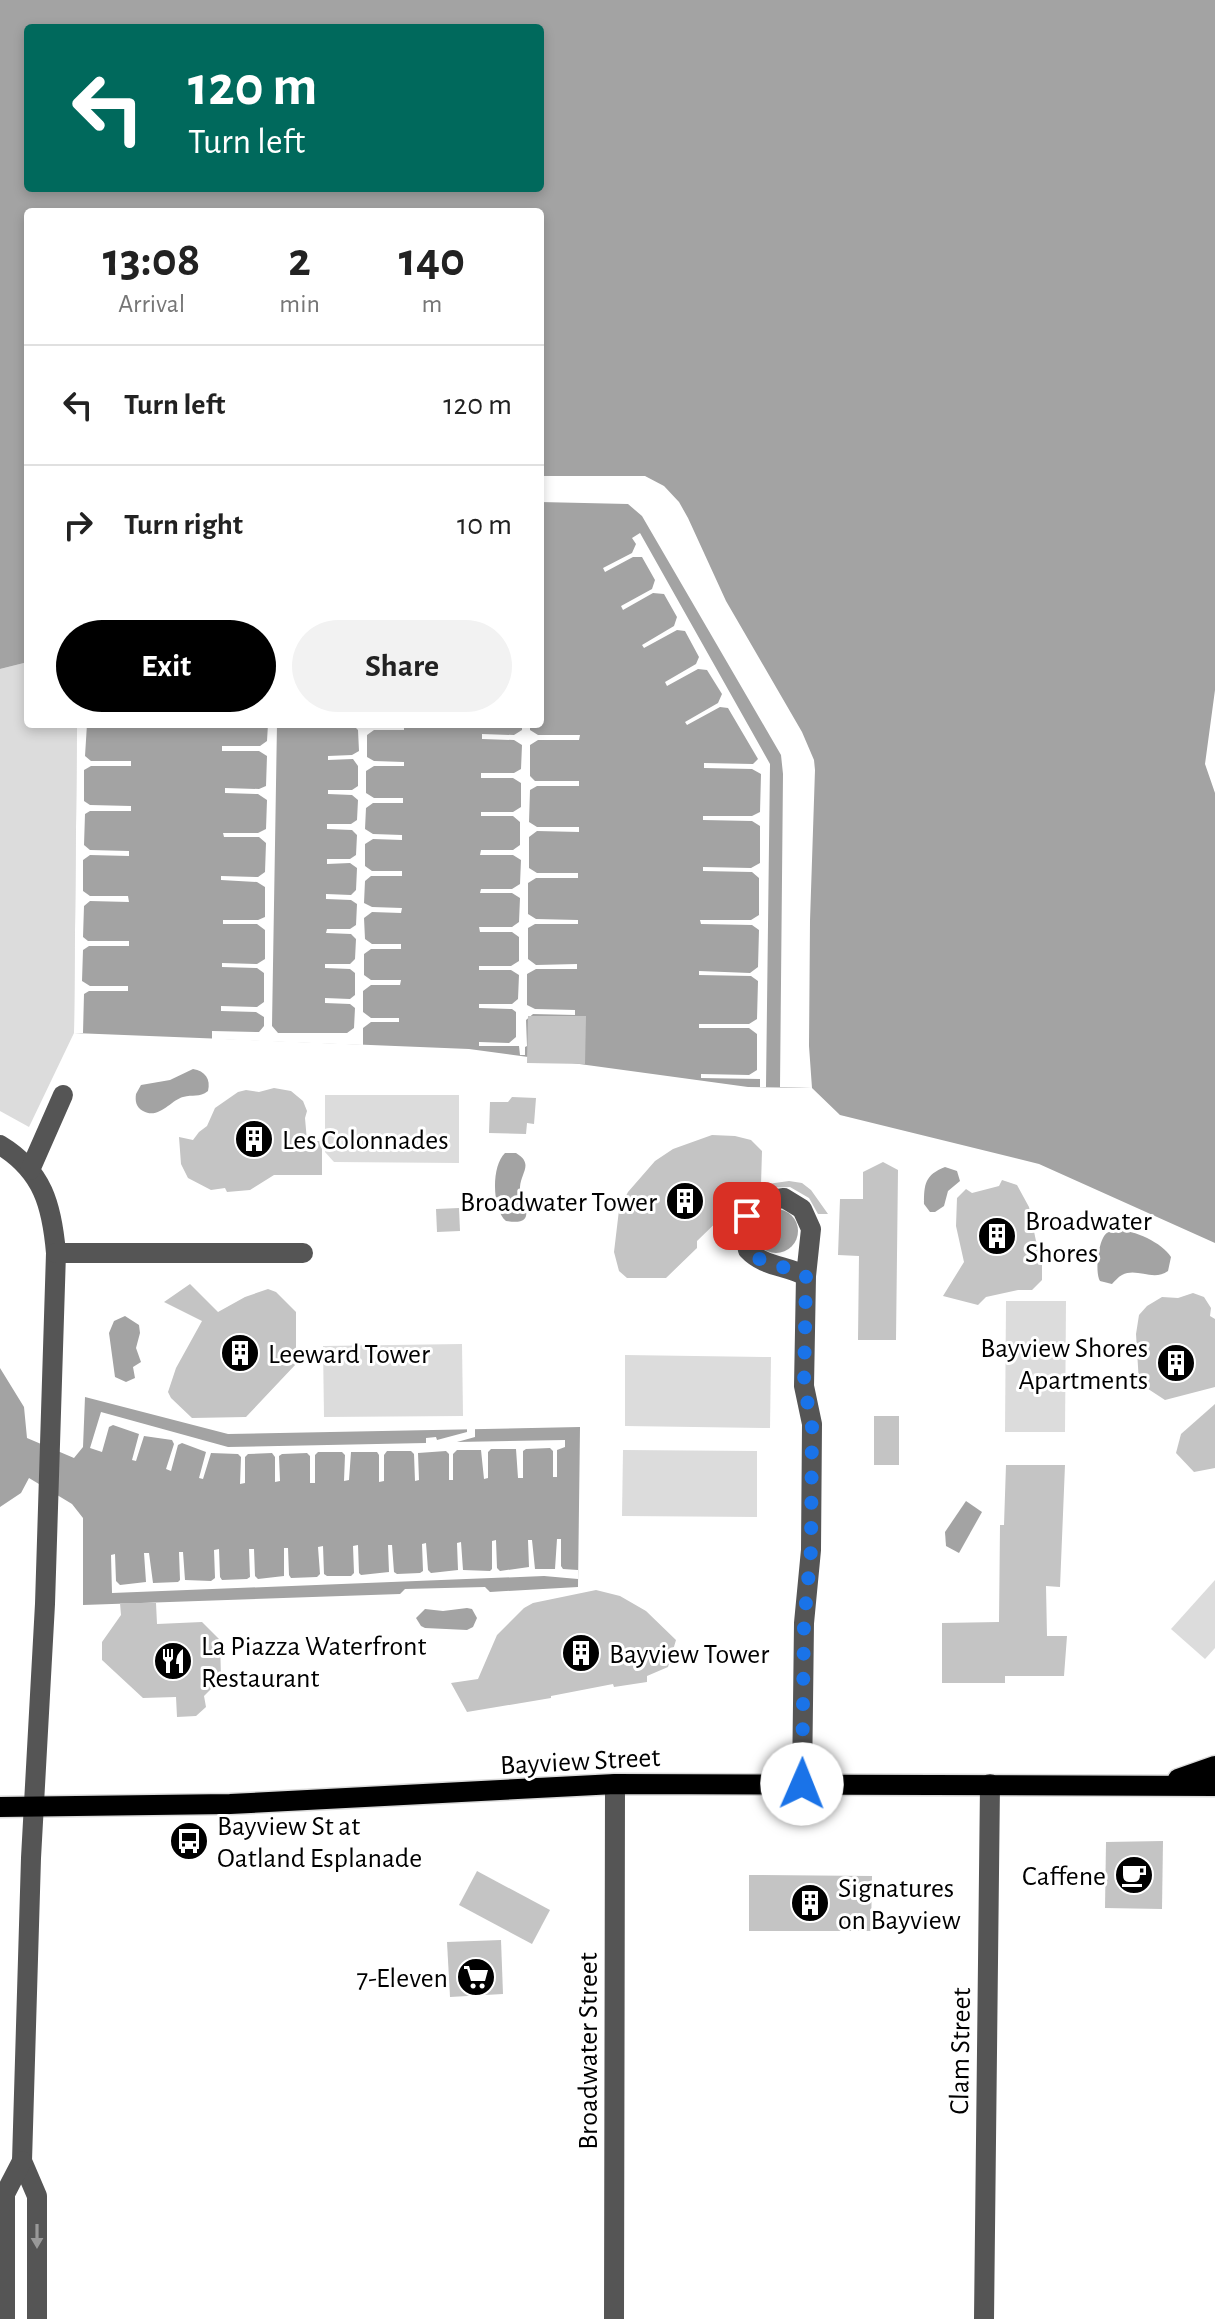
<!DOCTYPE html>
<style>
:root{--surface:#fff;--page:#f2f2f2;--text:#222;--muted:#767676;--line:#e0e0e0;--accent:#000}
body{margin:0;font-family:"Alegreya Sans",sans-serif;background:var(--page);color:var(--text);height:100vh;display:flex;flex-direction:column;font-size:30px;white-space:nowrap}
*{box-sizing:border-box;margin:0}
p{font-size:26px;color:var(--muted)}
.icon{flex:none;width:44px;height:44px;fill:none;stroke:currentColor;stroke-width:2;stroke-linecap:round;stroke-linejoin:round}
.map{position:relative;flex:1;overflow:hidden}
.drawer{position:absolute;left:24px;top:208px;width:520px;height:520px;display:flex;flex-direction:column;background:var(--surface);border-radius:8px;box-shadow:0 4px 12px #0003}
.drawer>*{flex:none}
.guide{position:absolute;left:24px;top:24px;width:520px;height:168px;border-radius:8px;box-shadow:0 4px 12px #0003;background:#00695c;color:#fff;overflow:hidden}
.pin{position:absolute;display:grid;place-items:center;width:68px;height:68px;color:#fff;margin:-34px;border-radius:16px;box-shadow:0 4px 12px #0006}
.me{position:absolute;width:88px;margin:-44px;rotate:1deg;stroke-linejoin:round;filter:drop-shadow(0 0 6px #0008)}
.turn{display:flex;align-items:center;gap:28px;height:168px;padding:0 32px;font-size:36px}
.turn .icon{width:104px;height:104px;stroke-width:2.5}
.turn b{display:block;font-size:56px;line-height:68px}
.eta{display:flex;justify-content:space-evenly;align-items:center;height:136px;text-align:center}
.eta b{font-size:48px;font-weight:700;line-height:56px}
.cta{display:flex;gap:16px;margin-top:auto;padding:16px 32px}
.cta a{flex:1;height:92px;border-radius:48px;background:var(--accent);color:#fff;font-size:32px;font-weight:700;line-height:92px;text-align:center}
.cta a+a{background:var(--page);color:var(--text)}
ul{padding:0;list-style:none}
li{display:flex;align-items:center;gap:24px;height:120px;padding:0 32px;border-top:2px solid var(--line)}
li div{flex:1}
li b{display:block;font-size:30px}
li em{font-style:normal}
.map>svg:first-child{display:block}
.green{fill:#dcdcdc}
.water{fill:#a3a3a3;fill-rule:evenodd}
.pier{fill:#fff}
.building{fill:#c4c4c4}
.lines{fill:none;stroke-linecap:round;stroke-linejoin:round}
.major-casing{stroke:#dbdbdb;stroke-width:23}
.minor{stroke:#555;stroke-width:20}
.major{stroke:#000;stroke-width:20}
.oneway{fill:#999}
.route{stroke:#1a73e8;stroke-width:14;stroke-dasharray:0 25.2}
.labels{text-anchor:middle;stroke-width:6;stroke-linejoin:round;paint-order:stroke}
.poi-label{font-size:28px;fill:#000;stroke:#fff;text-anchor:start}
.street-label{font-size:28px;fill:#000;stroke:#fff}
</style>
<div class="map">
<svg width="1215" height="2319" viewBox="0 0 1215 2319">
<rect width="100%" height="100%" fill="#fff"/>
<g class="green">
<path d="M28,662V724H77L74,1033L29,1127L0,1111V669Z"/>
<path d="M325,1095H459V1163L334,1162L325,1152Z"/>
<path d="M1006,1301H1066L1065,1432H1005Z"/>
<path d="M462,1344L463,1416L324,1417L323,1346Z"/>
<path d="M625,1355L771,1357L770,1428L625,1426Z"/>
<path d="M623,1450L757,1451V1517L622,1516Z"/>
<path d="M1215,1580V1648L1205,1659L1171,1629Z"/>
</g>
<g class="water">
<path d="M0,0H1215V690L1205,764L1215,793V1243L1039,1164L840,1115L812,1088L748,1087L469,1049L74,1033L77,724H540V212H28V662L0,669ZM28,28H540V188H28Z"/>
<path d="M193,1069C205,1071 211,1079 208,1091C199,1098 193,1094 183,1097C171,1100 159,1120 143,1111C136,1107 135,1101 136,1094L141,1085L170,1080Z"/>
<path d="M505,1153H516C534,1164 521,1172 520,1187C519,1199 542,1227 506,1221C492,1209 491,1166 505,1153Z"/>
<path d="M945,1167L957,1171L960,1181L948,1191L944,1206L935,1212H930L924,1204C924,1184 925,1175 945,1167Z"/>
<circle cx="776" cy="1231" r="22"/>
<path d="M1115,1230C1132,1229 1162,1242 1171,1257L1168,1271C1153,1282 1137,1267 1122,1275C1118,1277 1115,1281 1112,1284L1100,1281C1095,1273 1098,1247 1103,1238C1106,1232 1109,1232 1115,1230Z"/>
<path d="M125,1316L139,1325L140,1333L136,1348L141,1362L133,1367L135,1378L126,1382L115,1377L109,1333L114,1321Z"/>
<path d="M0,1368L24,1407L27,1438L74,1458L83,1447L85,1397L228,1434L580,1427L578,1587L490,1592L485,1587L405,1589L400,1594L83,1605V1518L72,1504L29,1478L21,1493L0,1507Z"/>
<path d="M966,1501L982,1512L959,1553L946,1546L945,1532Z"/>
<path d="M467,1608L472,1609L477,1618L473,1627L467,1630L425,1628L421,1626L416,1618L425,1609L443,1611Z"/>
</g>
<g class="pier">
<path d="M540,476H645L664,486L679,502L688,518L726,601L802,732L814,760L815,770L810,921L809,1046L812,1088L780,1087L783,774L781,755L642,516L628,504L540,502Z"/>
<path d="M640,533L770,764L766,1087H760V1079L701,1078V1074L749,1075L757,1070V1034L749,1028H699V1024H749L757,1019L758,981L751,976L699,975V971L750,973L758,967L759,930L752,925L701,924L700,920H751L759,915V878L752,872L703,871V867L751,868L760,863V826L752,821L703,820V816H752L760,812L761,774L752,769L704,768V763L753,764L758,759L728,708L720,707L687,725L685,722L718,703L722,694L707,670L698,669L667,686L665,682L696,664L699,657L685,631L677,630L644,648L642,645L674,626L677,617L664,594L653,593L623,610L621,606L652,589L655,580L642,557H633L605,572L603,568L632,553L636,544L632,538Z"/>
<path d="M77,724H87L85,756L91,761H131V766H91L84,770V801L90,805L131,806V811H90L85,814L84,845L90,850L129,851V856L90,855L83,860V891L90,896H128L129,902L90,901L84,906L83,937L88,941H129V946H89L83,950L82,981L90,986H128V991H89L84,994L83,1033H74Z"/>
<path d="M268,724H277L272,1026L278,1033H347L354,1028L355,1008L350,1004L325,1003V998L350,999L355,995V973L350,969L325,968V964H350L355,959L356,939L351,934L326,933L327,929H350L356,925L357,904L351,900L326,899V894L351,895L356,890L357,868L350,863L327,864V859H350L356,855L357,835L352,830L327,829V824H351L357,820L358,800L352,795L328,794V790H352L358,786V766L353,759L328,760V756L352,755L359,751L358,730L354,726L329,724L404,725V730H374L367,735V757L374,761L404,762V766H374L366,771V793L374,798H403V803H373L366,808L365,829L373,834L402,835V840L373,839L365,844V866L372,871H402V876H371L365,881L364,903L372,907L402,908L401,913L372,912L364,918L365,939L372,944H401V949H371L364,954V975L371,980H401L400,985H371L363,991V1012L371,1018H399V1022H371L363,1028V1045L212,1039V1031L259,1032L264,1026V1017L256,1012L221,1011V1006L257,1007L264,1002V973L257,968L222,967V963L257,964L265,959V930L257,924H223V920H258L265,917V887L257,882L221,880V876L258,877L265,872L266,843L259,837H224L223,833H258L266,829L267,800L258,794L225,793V788L259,789L266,786L267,756L259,751H222V746H260L267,741Z"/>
<path d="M522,724H530V730L538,735H580L579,740H538L530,745V776L535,781H579V786H537L530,790L529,822L537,827H579V832L537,831L529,837V868L537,873H578V878H536L528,883V914L536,919L578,920V924H535L528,928V959L536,965L577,964V969H536L527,974V1005L535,1009L575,1010V1015L533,1014L526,1020L527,1046L525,1047V1055H520L519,1046H479V1042L509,1043L516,1037V1012L512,1009L479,1008V1004H512L518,999L519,975L511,970H479V966H511L519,961V937L512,932H480L479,927H512L519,922L520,898L512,893H480L481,889H512L520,884L521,860L513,855H480L481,850H513L520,845V822L513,816H481V812H513L521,807V783L513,778H481V773H514L521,769L522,745L514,740L482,739V734L514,735L522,730Z"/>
<path d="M101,1412L228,1447L426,1443V1438L436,1437L437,1440L467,1432V1429H475V1437L457,1442L565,1440V1447L557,1450V1477H553V1451L550,1448L526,1449L523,1451V1478H518L516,1449H491L488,1452V1478L484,1479L481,1450H457L453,1454V1480H449V1454L446,1451L418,1453L419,1480L415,1481L414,1454L411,1451H387L384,1455V1481L379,1482V1455L377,1452H351L349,1480L344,1481L345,1455L342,1452H318L315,1455V1483H310V1456L307,1453L282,1454L279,1456L280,1481L275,1482V1457L272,1453L248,1454L245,1457V1483L240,1484L241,1457L238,1454L211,1453L203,1479L199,1478L206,1452L182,1443L178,1445L171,1471L166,1469L174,1444L172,1440L144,1436L136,1461L132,1460L139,1434L113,1425L109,1427L102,1452L90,1448Z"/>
<path d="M557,1539H561V1566L563,1569L578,1570V1579L544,1576L112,1593L111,1555L115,1554L116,1581L120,1585L146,1582L144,1553H149L153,1583L178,1582L180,1580L179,1552H183L185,1580L211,1581L215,1578L214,1550L219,1549L220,1577L222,1580L247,1579L250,1577L249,1549H254L255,1576L258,1579L284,1576V1548H288L289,1575L291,1578L317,1577L320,1574L318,1547L323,1546L324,1574L327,1576H351L354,1573L353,1546L358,1545L359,1573L361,1575L389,1572L388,1545H392L394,1572L397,1574L420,1573L423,1571L422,1544L426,1543L428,1570L431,1573L458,1570L457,1543L461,1542L463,1570L490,1571L492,1569V1541L496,1540L497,1568L500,1571L529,1567L528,1540H532L535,1569H555Z"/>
</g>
<g class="building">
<path d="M528,1016H586L585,1064L527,1063Z"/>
<path d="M274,1088L291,1091L303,1101L307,1111L305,1118L307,1141H322V1175H274L250,1190L227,1192L225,1188L211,1190L188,1178L181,1164L179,1137L193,1140L199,1132L207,1126L215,1108L238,1092L246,1090L259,1092Z"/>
<path d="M512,1097L536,1098L534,1124L527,1123L526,1134L489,1133L490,1102H508Z"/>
<path d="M712,1135L735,1136L751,1140L762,1151L761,1185L789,1181L802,1183L811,1190L828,1214H818L809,1198L790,1187L760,1188L745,1197L734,1215L729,1210L697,1241V1248L666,1278H627L619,1271L614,1252L619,1210L628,1192L655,1161L673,1149Z"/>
<path d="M883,1162L898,1170L896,1340H858L859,1256L838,1255L840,1199H863V1172Z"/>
<path d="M1002,1180L1017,1185L1029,1207L1036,1241L1042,1252V1280L1032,1290H1018L986,1297L978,1305L943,1296L964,1262L956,1226L957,1198L966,1189L972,1193L999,1186Z"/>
<path d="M459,1208L460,1231L437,1232L436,1209Z"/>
<path d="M190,1284L218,1312L245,1297L268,1289L276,1292L296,1312V1364L246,1417L192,1418L171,1398L168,1392L176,1368L202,1321L164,1302Z"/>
<path d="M1193,1293L1204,1297L1211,1308L1210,1316L1215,1319V1387L1165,1400L1139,1383L1136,1334L1139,1315L1147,1306L1162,1297L1178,1298Z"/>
<path d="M1215,1404V1468L1194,1472L1176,1453L1181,1434Z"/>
<rect x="874" y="1416" width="25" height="49"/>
<path d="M1006,1465H1065L1060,1587L1046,1586L1047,1636H1067L1064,1676H1005V1683H942V1623L999,1622L1000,1525H1004Z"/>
<path d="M596,1590L620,1596L646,1611L676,1640L668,1667L647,1676V1682L614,1687L613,1684L551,1696V1698L467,1712L451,1683L478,1679L497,1635L524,1608L533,1603Z"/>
<path d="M120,1603H156L157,1624L202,1622L220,1640L221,1679L204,1696L206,1707L196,1716L177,1717L176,1697L143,1698L102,1660V1642L121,1615Z"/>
<path d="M1163,1841L1162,1909L1105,1908L1106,1842Z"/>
<path d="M477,1871L550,1910L532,1944L459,1905Z"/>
<path d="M749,1875L872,1876L871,1931H749Z"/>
<path d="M501,1940L503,1994L450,1997L447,1942Z"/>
</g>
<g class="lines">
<g class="major-casing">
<g id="major">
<path d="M1178,1779L1215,1766"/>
<path d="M0,1807L230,1804L615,1784L1215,1786"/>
</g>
</g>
<g class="minor">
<path d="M0,1145C43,1171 52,1206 56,1253L45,1604L31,1858L22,2161L37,2196V2319"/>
<path d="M30,1170L63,1095"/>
<path d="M56,1253H303"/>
<path d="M802,1784L804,1623L811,1550L812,1424L804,1386L806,1276L811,1229L802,1209L784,1198L762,1201L753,1207L743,1226L748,1250C764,1267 785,1265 806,1276"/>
<path d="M5,2319V2194L22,2161"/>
<path d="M614,2319L615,1784"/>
<path d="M984,2319L990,1784"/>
</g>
<use href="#major" class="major"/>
</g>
<defs><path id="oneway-solid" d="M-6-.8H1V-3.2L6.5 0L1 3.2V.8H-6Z" transform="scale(2)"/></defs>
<use class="oneway" href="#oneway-solid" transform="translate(37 2236) rotate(90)"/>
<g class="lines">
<path class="route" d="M747,1216C729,1266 777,1260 806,1276L804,1386L812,1424L811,1550L804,1623L802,1784"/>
</g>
<defs>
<g id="building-disc" transform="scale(2)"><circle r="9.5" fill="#000" stroke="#fff"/><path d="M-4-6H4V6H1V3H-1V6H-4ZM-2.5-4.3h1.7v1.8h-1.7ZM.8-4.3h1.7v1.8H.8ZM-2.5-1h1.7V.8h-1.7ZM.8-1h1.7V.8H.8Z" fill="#fff"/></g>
<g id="restaurant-disc" transform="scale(2)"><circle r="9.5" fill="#000" stroke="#fff"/><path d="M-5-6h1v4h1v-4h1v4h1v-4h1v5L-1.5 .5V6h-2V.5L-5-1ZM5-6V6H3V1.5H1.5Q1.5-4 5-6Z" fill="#fff"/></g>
<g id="bus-disc" transform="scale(2)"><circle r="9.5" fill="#000" stroke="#fff"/><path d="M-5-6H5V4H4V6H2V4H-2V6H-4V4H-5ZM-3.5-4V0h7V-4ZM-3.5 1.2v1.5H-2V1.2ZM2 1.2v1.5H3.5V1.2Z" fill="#fff"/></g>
<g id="cafe-disc" transform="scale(2)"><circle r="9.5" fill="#000" stroke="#fff"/><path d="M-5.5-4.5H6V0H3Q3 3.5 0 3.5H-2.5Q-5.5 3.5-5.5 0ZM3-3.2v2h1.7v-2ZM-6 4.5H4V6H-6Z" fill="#fff"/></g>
<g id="supermarket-disc" transform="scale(2)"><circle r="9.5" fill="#000" stroke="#fff"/><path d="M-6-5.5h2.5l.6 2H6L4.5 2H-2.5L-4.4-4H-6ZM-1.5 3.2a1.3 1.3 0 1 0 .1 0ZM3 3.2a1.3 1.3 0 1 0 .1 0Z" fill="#fff"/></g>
</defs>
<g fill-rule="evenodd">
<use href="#building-disc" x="254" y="1139"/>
<use href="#building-disc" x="685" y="1201"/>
<use href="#building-disc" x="997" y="1236"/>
<use href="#building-disc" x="240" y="1353"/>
<use href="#building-disc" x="1176" y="1363"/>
<use href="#building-disc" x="581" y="1653"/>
<use href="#restaurant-disc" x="173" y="1661"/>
<use href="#bus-disc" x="189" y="1841"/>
<use href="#cafe-disc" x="1134" y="1875"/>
<use href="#building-disc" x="810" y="1903"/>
<use href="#supermarket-disc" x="476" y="1977"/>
</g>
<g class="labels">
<g class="poi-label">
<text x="282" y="1149">Les Colonnades</text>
<text x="657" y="1211" text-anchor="end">Broadwater Tower</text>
<text x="1025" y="1230">Broadwater<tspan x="1025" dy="32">Shores</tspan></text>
<text x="1148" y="1357" text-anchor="end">Bayview Shores<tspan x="1148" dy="32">Apartments</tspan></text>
<text x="268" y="1363">Leeward Tower</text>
<text x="201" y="1655">La Piazza Waterfront<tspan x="201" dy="32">Restaurant</tspan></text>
<text x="609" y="1663">Bayview Tower</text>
<text x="217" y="1835">Bayview St at<tspan x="217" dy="32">Oatland Esplanade</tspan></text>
<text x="1106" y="1885" text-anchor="end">Caffene</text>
<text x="838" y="1897">Signatures<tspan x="838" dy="32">on Bayview</tspan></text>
<text x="448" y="1987" text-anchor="end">7-Eleven</text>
</g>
<g class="street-label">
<text transform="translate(580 1760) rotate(-3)" y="10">Bayview Street</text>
<text transform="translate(587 2051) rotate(-90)" y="10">Broadwater Street</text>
<text transform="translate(959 2051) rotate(-89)" y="10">Clam Street</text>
</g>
</g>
</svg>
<div class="pin" style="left:747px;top:1216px;background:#d93025"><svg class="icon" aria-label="arrive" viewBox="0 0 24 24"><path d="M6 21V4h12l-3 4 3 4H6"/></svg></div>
<svg class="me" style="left:802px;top:1784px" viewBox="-20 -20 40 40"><circle r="19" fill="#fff"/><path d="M0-13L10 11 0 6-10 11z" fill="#1a73e8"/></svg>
<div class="guide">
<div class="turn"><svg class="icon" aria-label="left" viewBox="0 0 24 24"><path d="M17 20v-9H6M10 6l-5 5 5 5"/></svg><div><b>120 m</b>Turn left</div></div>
</div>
<section class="drawer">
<div class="eta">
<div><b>13:08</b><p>Arrival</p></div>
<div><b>2</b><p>min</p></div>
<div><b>140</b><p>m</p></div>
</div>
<ul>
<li><svg class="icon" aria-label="left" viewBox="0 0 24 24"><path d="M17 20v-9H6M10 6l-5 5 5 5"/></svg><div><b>Turn left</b></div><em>120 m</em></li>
<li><svg class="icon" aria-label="right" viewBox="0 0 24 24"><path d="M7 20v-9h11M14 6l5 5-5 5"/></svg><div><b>Turn right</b></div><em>10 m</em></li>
</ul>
<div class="cta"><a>Exit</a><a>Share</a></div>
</section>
</div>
